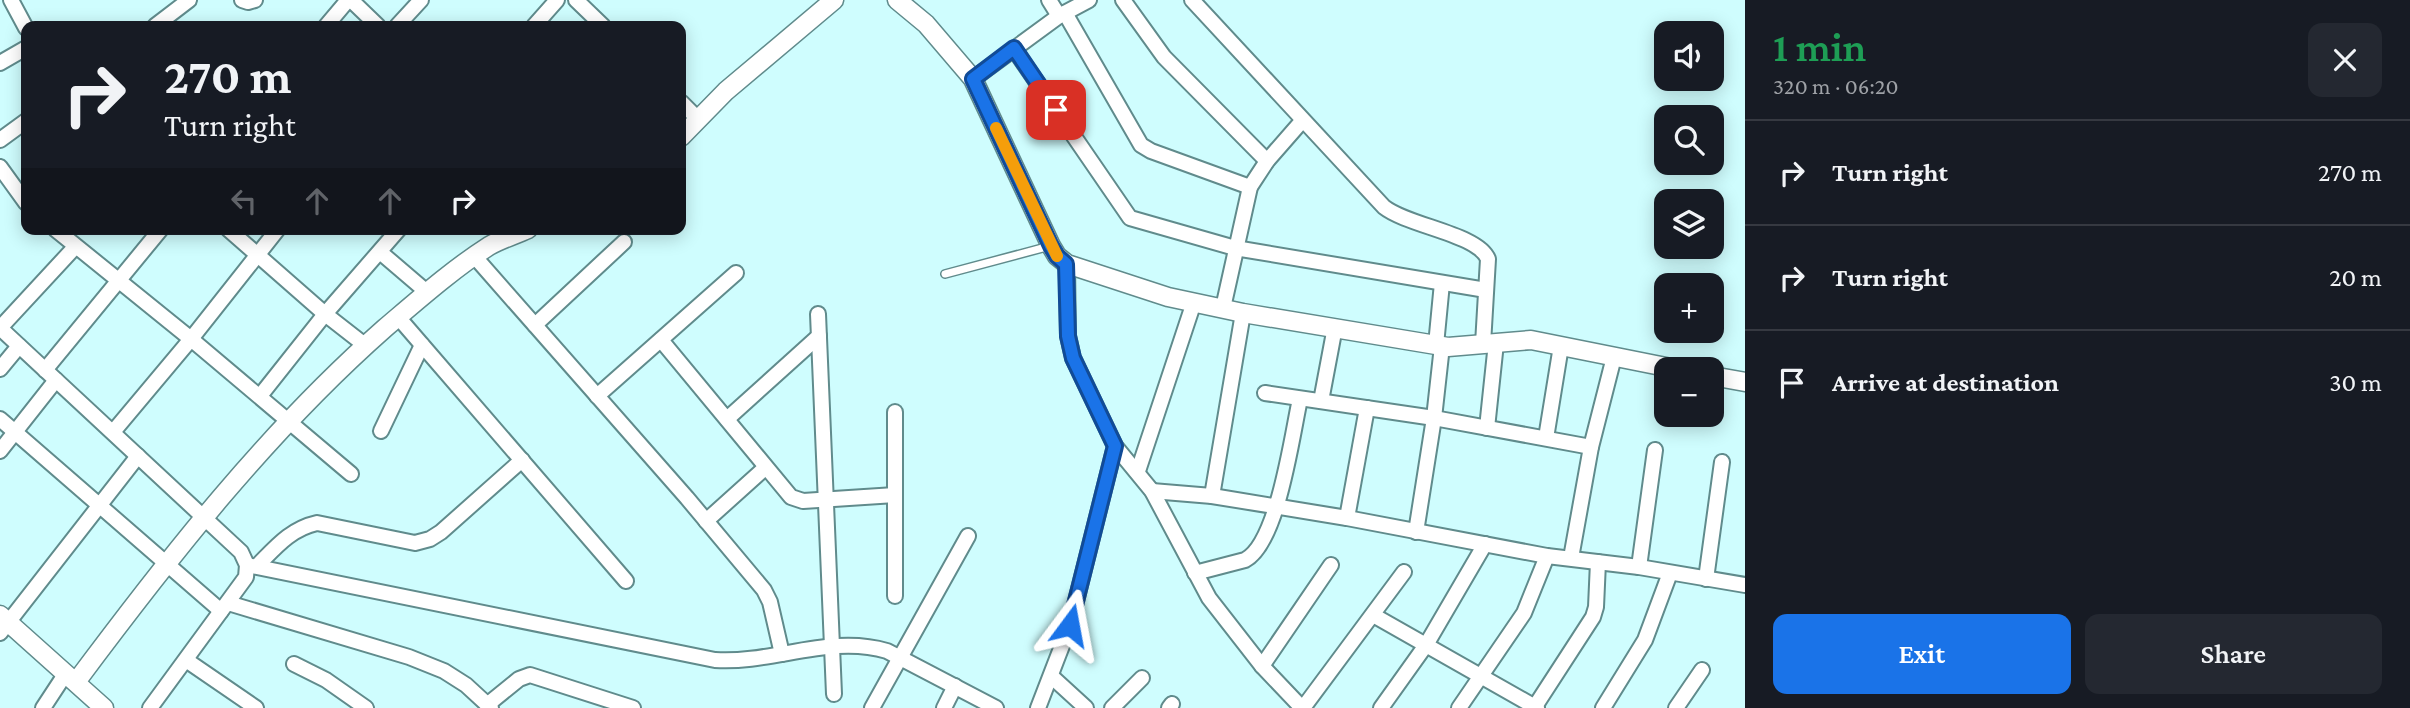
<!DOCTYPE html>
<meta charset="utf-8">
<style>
:root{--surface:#171b24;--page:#242831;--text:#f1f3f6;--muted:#9ea1a6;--line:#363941;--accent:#1a73e8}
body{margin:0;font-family:"Crimson Pro",serif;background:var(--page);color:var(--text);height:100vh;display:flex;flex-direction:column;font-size:26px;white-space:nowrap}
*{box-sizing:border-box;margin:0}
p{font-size:23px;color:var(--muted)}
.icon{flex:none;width:38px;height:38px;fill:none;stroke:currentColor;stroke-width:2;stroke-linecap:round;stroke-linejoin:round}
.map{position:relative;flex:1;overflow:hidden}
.details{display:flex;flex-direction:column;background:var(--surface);width:665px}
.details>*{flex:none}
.banner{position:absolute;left:21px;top:21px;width:665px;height:214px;border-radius:14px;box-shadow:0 4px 18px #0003;background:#171b24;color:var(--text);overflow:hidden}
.fabs{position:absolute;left:1654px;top:21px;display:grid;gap:14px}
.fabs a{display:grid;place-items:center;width:70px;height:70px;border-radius:14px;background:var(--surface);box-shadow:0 4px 18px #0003;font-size:35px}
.pin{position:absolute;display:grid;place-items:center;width:60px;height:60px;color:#fff;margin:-30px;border-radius:14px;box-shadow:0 4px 10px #0006}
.me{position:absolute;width:77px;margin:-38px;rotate:13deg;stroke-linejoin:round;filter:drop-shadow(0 0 5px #0008)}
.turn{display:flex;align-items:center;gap:24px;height:147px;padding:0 28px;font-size:32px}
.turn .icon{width:91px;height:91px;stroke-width:2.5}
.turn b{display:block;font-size:49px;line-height:60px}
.lanes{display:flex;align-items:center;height:66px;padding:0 28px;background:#0003;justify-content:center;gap:35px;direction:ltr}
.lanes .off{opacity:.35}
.round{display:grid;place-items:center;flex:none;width:74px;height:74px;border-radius:14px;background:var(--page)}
.head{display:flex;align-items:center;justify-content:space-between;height:119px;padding:0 28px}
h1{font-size:42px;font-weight:600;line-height:52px;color:#1e9e55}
.cta{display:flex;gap:14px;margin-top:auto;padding:14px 28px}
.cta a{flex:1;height:80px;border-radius:14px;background:var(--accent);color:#fff;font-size:28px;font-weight:600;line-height:80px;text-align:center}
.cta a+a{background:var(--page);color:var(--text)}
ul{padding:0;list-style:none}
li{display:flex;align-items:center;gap:21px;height:105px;padding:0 28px;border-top:2px solid var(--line)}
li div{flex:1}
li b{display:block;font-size:26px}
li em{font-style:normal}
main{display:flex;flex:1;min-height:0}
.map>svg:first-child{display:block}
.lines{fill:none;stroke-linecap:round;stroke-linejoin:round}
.service-casing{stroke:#608b8c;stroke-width:10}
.minor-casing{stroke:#608b8c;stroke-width:18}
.tertiary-casing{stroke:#608b8c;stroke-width:21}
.service{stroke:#fff;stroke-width:7}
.minor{stroke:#fff;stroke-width:14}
.tertiary{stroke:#fff;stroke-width:18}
.route-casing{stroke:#114b97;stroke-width:18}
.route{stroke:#1a73e8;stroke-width:12}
.slow{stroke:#f59e0b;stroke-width:12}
</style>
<main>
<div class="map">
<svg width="1745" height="708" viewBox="0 0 1745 708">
<rect width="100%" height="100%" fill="#cffdfe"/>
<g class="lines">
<g class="service-casing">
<path id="service" d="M945,274L1050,246"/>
</g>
<g class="minor-casing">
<g id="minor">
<path d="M11,0L26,28"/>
<path d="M242,0L248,2L255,0"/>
<path d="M351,0L378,26"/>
<path d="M576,0L603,26"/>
<path d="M1049,0L1059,16"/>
<path d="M1123,0L1164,57L1267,161"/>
<path d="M1192,0L1384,207C1408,226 1478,234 1488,259L1483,344"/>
<path d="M1065,13L1141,145L1151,151L1250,187"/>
<path d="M155,26L189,0"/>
<path d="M326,26L348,0"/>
<path d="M397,26L421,0"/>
<path d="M534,26L557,0"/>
<path d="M1014,49L1130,218L1235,248L1486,290"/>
<path d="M0,63L26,48"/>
<path d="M973,79L1059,16L1089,0"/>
<path d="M681,102L698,119"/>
<path d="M0,140L26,121"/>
<path d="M0,167L26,203"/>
<path d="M55,229L191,339L351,474"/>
<path d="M228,229L325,314L366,346"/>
<path d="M380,252L428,293"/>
<path d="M475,257L687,498L764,590L770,602L782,654"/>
<path d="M1067,264L1068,336L1073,358L1115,446L1152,491L1209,598L1262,666L1302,708"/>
<path d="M1223,308L1250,187L1267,161L1302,121"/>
<path d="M818,314L834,694"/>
<path d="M398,317L626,581"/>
<path d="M535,325L624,242"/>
<path d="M0,328L241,552L247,565L246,577L150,708"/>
<path d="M0,328L75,247"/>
<path d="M661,340L791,497L803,501L895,495"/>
<path d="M1436,345L1442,283"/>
<path d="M0,369L19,346"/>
<path d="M45,370L161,229"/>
<path d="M1265,393L1434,418L1591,447"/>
<path d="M260,396L325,314L399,229"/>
<path d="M597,396L736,273"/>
<path d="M1321,401L1335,327"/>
<path d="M895,412V596"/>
<path d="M0,419L221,611"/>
<path d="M727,419L819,336"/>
<path d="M1487,428L1496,343"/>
<path d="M381,431L422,345"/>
<path d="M113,432L191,339L278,229"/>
<path d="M1546,438L1561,346"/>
<path d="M0,451L56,380"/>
<path d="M1138,471L1194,302"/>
<path d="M1152,491L1212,496L1347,518L1547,556L1639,567L1745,585"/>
<path d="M1212,496L1243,313"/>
<path d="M1347,518L1367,408"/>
<path d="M706,521L765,468"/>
<path d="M1416,532L1434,418L1442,346"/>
<path d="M1571,558L1591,447L1614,357"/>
<path d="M247,565L715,660C772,664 830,634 887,651L996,708"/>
<path d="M257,566C275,548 290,529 317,523L415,543L430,539L441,532L522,460"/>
<path d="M1639,567L1655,450"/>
<path d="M1195,573L1245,560C1278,543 1292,435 1300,399"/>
<path d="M1706,579L1722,462"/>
<path d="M228,603L409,657L444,671L466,685L491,708"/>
<path d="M1373,615L1537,708"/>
<path d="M0,633L138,456"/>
<path d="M186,660L256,708"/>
<path d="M294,664L326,680L366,708"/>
<path d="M1262,666L1331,565"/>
<path d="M1051,676L1086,708"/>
<path d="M487,705L519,679L530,675L633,708"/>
<path d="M43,708L66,673"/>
<path d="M872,708L968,536"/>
<path d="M944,708L955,686"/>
<path d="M1038,708L1070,625L1115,446"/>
<path d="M1112,708L1142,678"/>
<path d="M1169,708L1172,704"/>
<path d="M1303,708L1404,572"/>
<path d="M1381,708L1426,645L1485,544"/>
<path d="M1459,708L1524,613L1547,556"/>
<path d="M1534,708L1593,617L1596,607L1598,562"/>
<path d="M1603,708L1645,640L1670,573"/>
<path d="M1676,708L1702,670"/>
</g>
</g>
<g class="tertiary-casing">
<g id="tertiary">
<path d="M897,0L926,24L973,79L1051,246L1057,256L1067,264L1168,297L1243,313L1448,347L1531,340L1676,369"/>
<path d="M681,137L726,91L834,0"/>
<path d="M1712,376L1745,382"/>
<path d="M0,615L104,708"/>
<path d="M76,682C170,556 267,432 385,328C418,300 453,269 489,246C501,239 515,235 528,229"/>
</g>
</g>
<use href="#service" class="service"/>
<use href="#minor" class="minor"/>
<use href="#tertiary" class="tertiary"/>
</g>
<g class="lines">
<g class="route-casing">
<path id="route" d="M1056,110L1014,48L973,79L1051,246L1057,256L1066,264L1068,336L1073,358L1115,446L1070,625"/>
</g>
<use href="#route" class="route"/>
<path class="slow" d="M996,128L1057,256"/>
</g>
</svg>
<div class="fabs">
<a><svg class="icon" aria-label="sound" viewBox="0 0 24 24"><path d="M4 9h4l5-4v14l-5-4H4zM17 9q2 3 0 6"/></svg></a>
<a><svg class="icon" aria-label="search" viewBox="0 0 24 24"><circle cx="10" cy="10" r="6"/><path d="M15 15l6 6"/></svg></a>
<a><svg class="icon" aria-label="layers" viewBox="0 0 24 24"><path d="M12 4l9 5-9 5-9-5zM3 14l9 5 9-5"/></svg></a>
<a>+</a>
<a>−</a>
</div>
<div class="pin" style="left:1056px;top:110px;background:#d93025"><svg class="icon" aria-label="arrive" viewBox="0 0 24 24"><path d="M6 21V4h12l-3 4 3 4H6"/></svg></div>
<svg class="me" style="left:1070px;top:625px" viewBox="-20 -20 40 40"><path d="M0-17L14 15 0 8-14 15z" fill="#1a73e8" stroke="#fff" stroke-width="4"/></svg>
<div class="banner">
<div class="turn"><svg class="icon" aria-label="right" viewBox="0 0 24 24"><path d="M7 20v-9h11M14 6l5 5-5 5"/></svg><div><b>270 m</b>Turn right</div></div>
<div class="lanes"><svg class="icon off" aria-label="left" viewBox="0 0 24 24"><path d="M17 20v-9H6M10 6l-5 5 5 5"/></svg><svg class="icon off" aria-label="ahead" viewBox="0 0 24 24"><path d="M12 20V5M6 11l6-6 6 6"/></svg><svg class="icon off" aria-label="ahead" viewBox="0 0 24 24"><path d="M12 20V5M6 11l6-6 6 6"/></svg><svg class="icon" aria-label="right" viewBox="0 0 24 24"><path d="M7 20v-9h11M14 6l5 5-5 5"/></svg></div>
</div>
</div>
<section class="details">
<div class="head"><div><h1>1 min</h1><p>320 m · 06:20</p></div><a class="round"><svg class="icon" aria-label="close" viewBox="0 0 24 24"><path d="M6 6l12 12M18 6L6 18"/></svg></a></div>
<ul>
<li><svg class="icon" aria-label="right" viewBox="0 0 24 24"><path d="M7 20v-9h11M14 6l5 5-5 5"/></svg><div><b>Turn right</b></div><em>270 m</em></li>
<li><svg class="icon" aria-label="right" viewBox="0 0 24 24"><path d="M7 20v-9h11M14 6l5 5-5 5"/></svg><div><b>Turn right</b></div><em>20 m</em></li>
<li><svg class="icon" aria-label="arrive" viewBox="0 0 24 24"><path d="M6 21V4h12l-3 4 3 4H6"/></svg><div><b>Arrive at destination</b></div><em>30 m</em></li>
</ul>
<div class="cta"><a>Exit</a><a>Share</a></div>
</section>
</main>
